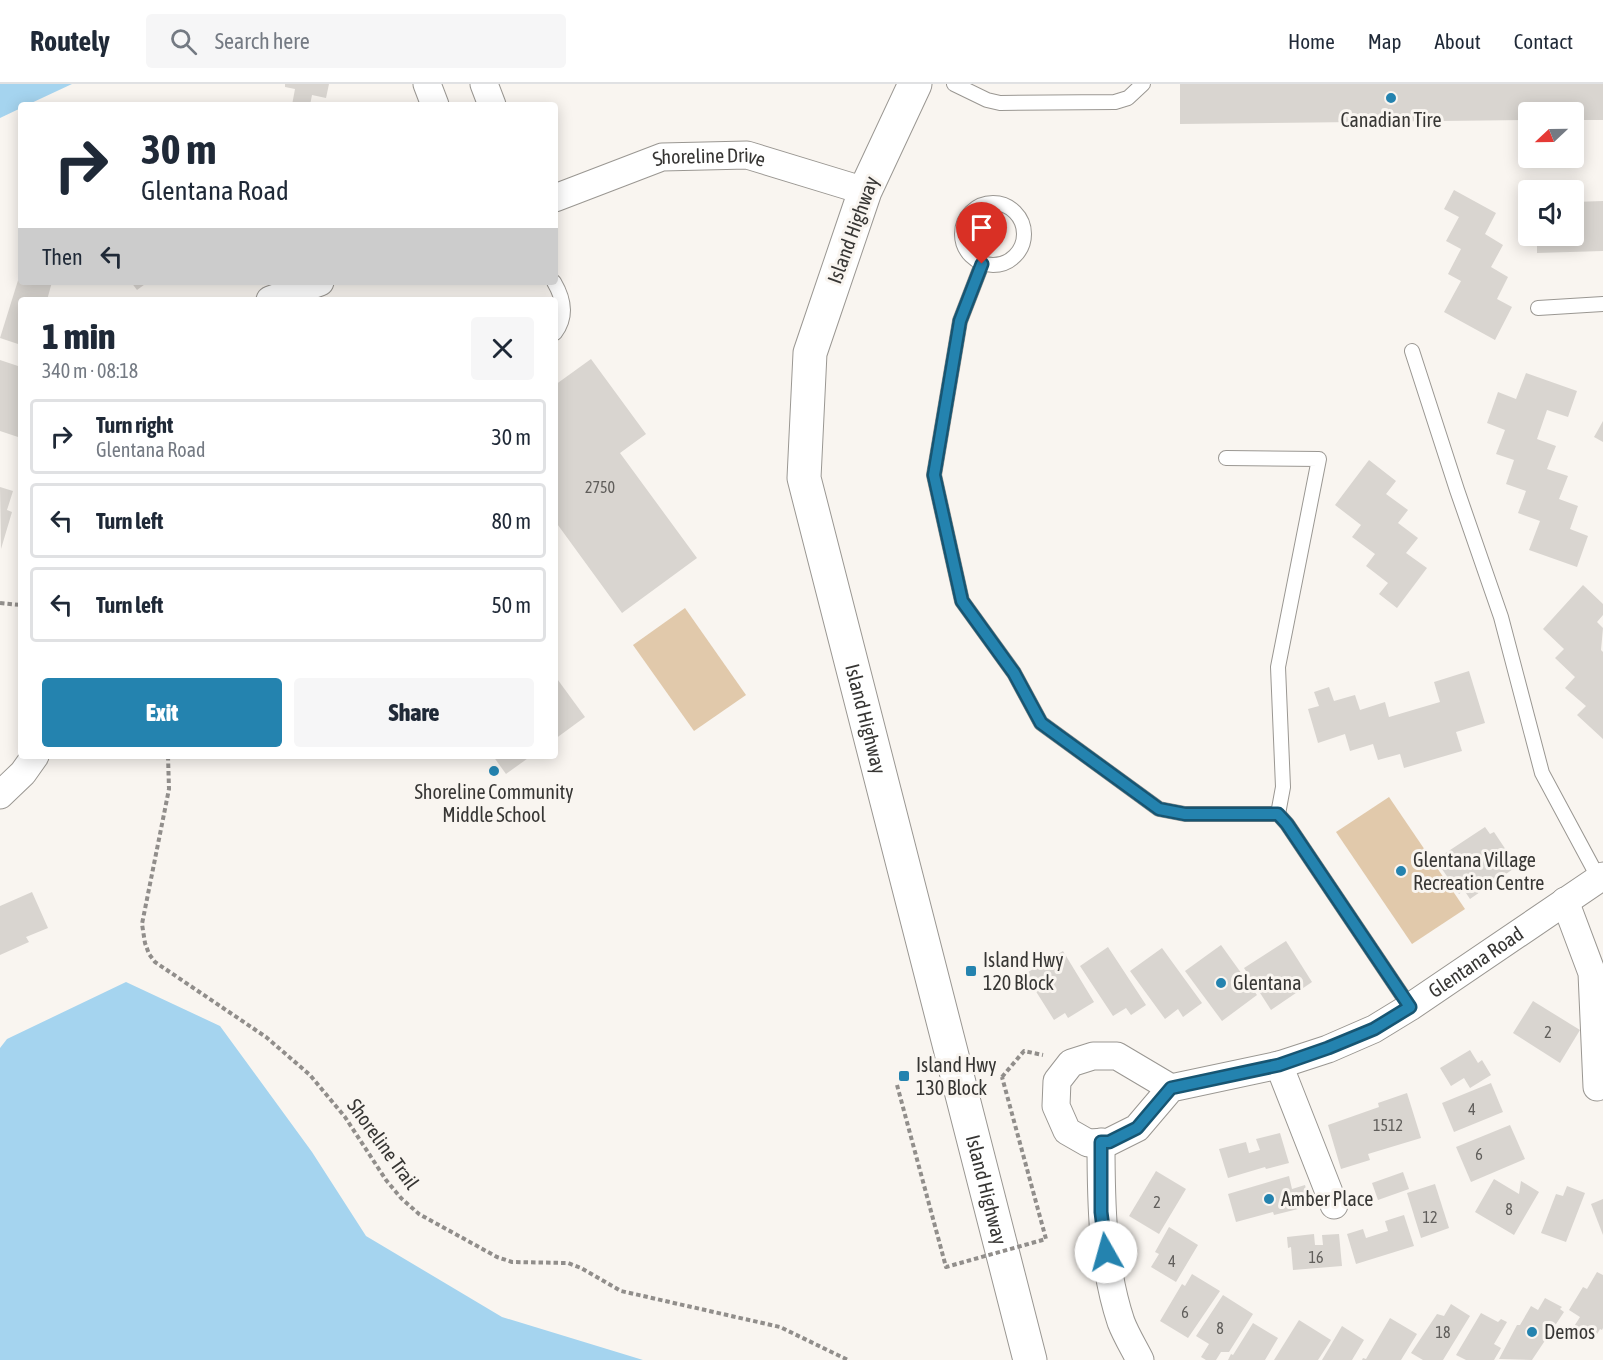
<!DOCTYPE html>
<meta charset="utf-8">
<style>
:root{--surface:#fff;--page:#f6f6f7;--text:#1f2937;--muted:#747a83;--line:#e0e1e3;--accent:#2483af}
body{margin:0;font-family:"Asap Condensed",sans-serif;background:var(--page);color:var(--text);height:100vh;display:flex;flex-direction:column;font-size:22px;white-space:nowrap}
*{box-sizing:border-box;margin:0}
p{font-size:20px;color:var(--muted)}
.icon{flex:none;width:33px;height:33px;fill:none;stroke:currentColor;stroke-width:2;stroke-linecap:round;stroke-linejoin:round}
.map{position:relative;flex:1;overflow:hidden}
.panel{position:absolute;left:18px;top:213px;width:540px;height:462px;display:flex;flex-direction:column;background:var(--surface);border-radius:6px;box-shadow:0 3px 15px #0003}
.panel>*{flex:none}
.hud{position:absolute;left:18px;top:18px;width:540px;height:183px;border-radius:6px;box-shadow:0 3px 15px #0003;background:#fff;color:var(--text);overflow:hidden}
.needle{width:39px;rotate:248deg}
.tools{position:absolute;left:1518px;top:18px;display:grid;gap:12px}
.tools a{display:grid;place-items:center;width:66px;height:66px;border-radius:6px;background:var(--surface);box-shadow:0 3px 15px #0003;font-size:30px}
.pin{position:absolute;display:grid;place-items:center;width:51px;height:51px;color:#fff;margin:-62px -26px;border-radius:50% 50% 50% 0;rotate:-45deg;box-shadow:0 0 6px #0007}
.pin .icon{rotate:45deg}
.me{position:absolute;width:66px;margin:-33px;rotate:353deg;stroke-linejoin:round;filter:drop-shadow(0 0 4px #0008)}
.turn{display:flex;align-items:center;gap:21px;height:126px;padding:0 24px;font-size:27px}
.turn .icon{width:78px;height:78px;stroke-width:2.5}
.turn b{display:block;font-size:42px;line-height:51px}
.then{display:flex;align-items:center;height:57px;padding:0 24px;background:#0003;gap:12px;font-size:22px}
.round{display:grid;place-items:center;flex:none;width:63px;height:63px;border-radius:6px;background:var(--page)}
.headline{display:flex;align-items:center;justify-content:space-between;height:102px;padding:0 24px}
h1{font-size:36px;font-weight:800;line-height:45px}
.button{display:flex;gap:12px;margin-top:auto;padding:12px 24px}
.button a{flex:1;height:69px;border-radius:6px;background:var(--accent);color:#fff;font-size:24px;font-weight:800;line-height:69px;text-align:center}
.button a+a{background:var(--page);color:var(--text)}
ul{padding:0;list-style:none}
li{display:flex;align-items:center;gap:18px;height:75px;margin:0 12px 9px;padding:0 12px;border:3px solid var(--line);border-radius:6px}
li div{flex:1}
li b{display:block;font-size:22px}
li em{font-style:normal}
header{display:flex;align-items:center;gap:36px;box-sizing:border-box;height:84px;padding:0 30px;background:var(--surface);border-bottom:2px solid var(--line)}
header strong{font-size:28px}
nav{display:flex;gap:33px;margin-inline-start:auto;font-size:21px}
.search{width:420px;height:54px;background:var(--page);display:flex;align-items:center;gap:15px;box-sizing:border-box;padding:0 21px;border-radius:6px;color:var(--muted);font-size:22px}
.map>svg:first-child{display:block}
.green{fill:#e1c9ab}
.water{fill:#a5d4ef}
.building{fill:#d9d5d0}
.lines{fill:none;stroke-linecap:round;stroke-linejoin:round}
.service-casing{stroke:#9a9792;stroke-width:16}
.minor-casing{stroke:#9a9792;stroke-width:29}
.secondary-casing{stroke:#9a9792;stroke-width:35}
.path{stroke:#918e8b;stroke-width:4;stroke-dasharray:4.5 3;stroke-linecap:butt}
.service{stroke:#fff;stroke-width:14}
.minor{stroke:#fff;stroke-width:27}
.secondary{stroke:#fff;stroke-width:33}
.path-bridge{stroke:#918e8b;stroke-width:4;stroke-dasharray:4.5 3;stroke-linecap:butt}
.route-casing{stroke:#175572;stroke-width:15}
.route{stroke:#2483af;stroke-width:10}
.poi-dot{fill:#2483af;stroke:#f9f5f0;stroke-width:2}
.labels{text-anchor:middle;stroke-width:6;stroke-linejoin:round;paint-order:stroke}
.number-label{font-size:16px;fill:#605e5b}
.poi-label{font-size:20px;fill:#373634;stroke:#f9f5f0;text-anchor:start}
.street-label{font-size:20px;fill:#373634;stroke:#f9f5f0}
</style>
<header>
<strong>Routely</strong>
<div class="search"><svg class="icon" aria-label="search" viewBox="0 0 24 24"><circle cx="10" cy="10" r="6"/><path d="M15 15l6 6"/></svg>Search here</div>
<nav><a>Home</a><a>Map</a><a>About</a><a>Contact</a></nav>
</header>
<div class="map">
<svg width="1603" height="1276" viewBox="0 0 1603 1276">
<rect width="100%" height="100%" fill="#f9f5f0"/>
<g class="green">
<path d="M685,524L746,611L694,647L633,561Z"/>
<path d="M1389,713L1465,825L1412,860L1336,748Z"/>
</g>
<g class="water">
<path d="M0,0H72L27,21H21V24L0,34Z"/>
<path d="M126,898L220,942L312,1068L366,1152L502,1233L643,1276H0V964L7,955Z"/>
</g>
<g class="building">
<path d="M285,0H329L326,14L312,11L310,21H292L295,5L285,3Z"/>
<path d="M1180,0H1603V36H1574V28H1528V36L1180,40Z"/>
<path d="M1454,106L1496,129L1485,150L1503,161L1491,183L1508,193L1497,215L1512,223L1495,256L1444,228L1461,197L1448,190L1461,165L1446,157L1459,133L1444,125Z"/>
<path d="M1603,117V167L1537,169V152H1574V118Z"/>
<path d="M20,190L21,198H52L47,216H21V261L0,254Z"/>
<path d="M131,198H148L137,206Z"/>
<path d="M591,275L646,350L620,369L697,474L622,529L555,437V301Z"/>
<path d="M0,276L21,283V342L18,353L0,347Z"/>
<path d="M1526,289L1577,307L1568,333L1547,326L1537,355L1556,362L1547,385L1568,392L1559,415L1578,422L1570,445L1588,452L1577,483L1529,466L1540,437L1518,429L1526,407L1506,400L1514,376L1496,370L1505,346L1487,339L1498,308L1516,315Z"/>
<path d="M1603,337V358L1594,353Z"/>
<path d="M1369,376L1396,397L1386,410L1408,426L1398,439L1418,454L1406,469L1427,484L1397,524L1379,510L1388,499L1366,482L1375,470L1352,453L1361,441L1335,421Z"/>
<path d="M0,403L13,407L7,426L12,428L1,465Z"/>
<path d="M1583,501L1603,520V531L1597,538L1603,544L1601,566L1603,568V655L1577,631L1586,622L1565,604L1575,593L1555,574L1564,565L1543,545Z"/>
<path d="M1469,587L1485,639L1456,648L1462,667L1404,684L1400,670L1378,676L1373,660L1350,667L1345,650L1318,659L1308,625L1319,622L1314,608L1329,603L1334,617L1355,611L1360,626L1385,618L1389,633L1440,618L1434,598Z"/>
<path d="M555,592L585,633L555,655Z"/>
<path d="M493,672H531L506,690Z"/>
<path d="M1485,743L1490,750L1494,748L1512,775L1508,777L1513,785L1470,815L1464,806L1459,810L1442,785L1447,781L1441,772Z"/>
<path d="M32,808L48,844L26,853L29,858L0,871V822Z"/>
<path d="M1286,857L1312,898L1271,926L1244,884Z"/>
<path d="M1221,861L1257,911L1222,937L1185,887Z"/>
<path d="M1108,863L1146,921L1131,931L1126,924L1113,932L1080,882Z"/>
<path d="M1162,864L1202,919L1183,933L1178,925L1165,935L1130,887Z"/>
<path d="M1063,867L1094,918L1068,934L1065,929L1054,936L1025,890Z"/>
<path d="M1533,917L1580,946L1560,979L1513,949Z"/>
<path d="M1470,966L1478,979L1482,976L1491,991L1470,1004L1464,994L1451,1002L1440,984Z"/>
<path d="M1491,999L1503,1028L1454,1048L1442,1019Z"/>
<path d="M1407,1009L1421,1054L1368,1070L1370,1076L1341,1085L1328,1041L1379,1023L1378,1019Z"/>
<path d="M1510,1041L1525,1075L1471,1098L1456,1063Z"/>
<path d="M1280,1049L1289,1079L1266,1085L1265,1083L1228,1094L1219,1065L1246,1058L1249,1069L1260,1066L1256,1055Z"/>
<path d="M1156,1087L1186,1105L1159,1150L1129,1132Z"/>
<path d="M1403,1088L1409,1105L1378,1116L1372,1099Z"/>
<path d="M1289,1092L1292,1105L1305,1101L1310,1119L1297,1122L1298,1125L1274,1131L1273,1128L1236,1138L1228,1110Z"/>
<path d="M1494,1095L1519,1110L1521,1097L1539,1108L1514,1151L1475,1128Z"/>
<path d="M1435,1100L1449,1144L1421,1154L1407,1109Z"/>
<path d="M1567,1102L1585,1109L1566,1158L1541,1149L1556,1110L1563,1112Z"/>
<path d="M1603,1115V1151L1591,1120Z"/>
<path d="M1404,1131L1414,1162L1356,1180L1347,1150L1363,1145L1366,1154L1388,1147L1385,1137Z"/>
<path d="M1169,1143L1198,1161L1176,1198L1151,1183L1159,1170L1155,1168Z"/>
<path d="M1314,1150L1315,1161H1323L1322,1151L1339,1150L1342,1182L1293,1186L1291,1163L1288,1164L1287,1153Z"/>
<path d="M1597,1188L1603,1191V1244L1602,1246L1600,1245L1593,1257L1573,1244L1580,1233L1569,1226L1583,1203L1587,1205Z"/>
<path d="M1192,1190L1220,1207L1188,1254L1160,1237L1182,1200L1185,1202Z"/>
<path d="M1223,1211L1253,1230L1229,1268H1221L1216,1276H1206L1201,1273L1209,1260L1196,1252Z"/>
<path d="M1545,1214L1562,1223L1560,1225L1564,1228L1532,1276L1499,1275L1517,1241H1520L1531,1222L1538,1226Z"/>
<path d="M1451,1220L1470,1232L1443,1276H1423L1411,1269L1437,1230L1444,1232Z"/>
<path d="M1481,1229L1498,1238L1501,1235L1507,1238L1494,1260L1501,1264L1494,1276H1466L1456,1271Z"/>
<path d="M1390,1234L1417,1250L1401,1276H1362L1363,1274L1366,1275Z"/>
<path d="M1299,1236L1331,1256L1318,1276H1274Z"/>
<path d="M1253,1239L1278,1254L1265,1276H1228L1231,1270L1233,1271Z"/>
<path d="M1342,1242L1364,1256L1352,1276H1322Z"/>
</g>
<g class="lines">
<g class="service-casing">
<g id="service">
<path d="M954,0L987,16L1000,19L1115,18L1128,14L1143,0"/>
<circle cx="993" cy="150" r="31"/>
<path d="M982,180L960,237L934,391L962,517L1014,589L1041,639L1159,725L1185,730H1278L1287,740L1410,923"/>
<path d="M554,198C564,215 567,233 555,249"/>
<path d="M1538,224L1603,220"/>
<path d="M1412,267L1457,406L1501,533L1542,689L1599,795"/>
<path d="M1226,374L1319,375L1278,583L1283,703L1278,730"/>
</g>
</g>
<g class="minor-casing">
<g id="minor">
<path d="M427,0L435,21"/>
<path d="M484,0L492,21"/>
<path id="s1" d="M555,114L662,73L747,71L865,107"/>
<path d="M270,216L320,198"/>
<path d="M0,711L23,689L35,672"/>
<path d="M1565,817L1592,889L1597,1003"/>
<path d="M1279,981L1334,1121"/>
<path id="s2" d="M1171,1004L1117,972H1093L1071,979L1057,997L1056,1022L1067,1047L1088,1059L1109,1058L1137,1044L1171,1004L1279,981L1328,965L1374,945L1410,923L1603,792"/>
<path d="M1101,1058C1101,1119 1102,1181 1121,1238C1126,1251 1134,1264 1140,1276"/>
</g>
</g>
<g class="secondary-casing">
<g id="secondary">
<path id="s3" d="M915,0L865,107L810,269L804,394L1030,1276"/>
</g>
</g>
<g class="path">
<path d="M0,519L21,521"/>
<path d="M168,672L169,705L142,840L145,859L149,870L155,878L266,953L310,991L345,1033L386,1096L401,1114L419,1130L497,1173L512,1178L568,1179L581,1184L621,1207L780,1243L848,1276"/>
<path d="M1002,993L1024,967L1043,971"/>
</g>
<use href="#service" class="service"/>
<use href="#minor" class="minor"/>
<use href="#secondary" class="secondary"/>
<path class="path-bridge" d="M897,1001L946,1183L1046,1155L1002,993"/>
</g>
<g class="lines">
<g class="route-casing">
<path id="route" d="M982,180L960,237L934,391L962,517L1014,589L1041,639L1159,725L1185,730H1278L1287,740L1410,923L1374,945L1328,964L1279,981L1171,1004L1137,1044L1109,1058H1101V1128L1106,1168"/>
</g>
<use href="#route" class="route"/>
</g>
<g class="poi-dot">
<circle cx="1391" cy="14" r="6"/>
<circle cx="494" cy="687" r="6"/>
<circle cx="1401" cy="787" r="6"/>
<rect x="965" y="881" width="12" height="12" rx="3"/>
<circle cx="1221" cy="899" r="6"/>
<rect x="898" y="986" width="12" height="12" rx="3"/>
<circle cx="1269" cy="1115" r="6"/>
<circle cx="1532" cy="1248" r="6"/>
</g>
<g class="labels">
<g class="number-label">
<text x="600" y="409">2750</text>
<text x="1548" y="954">2</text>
<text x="1472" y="1031">4</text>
<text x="1388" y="1047">1512</text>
<text x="1479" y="1076">6</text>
<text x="1157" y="1124">2</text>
<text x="1509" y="1131">8</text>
<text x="1430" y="1139">12</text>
<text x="1316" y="1179">16</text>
<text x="1172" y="1183">4</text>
<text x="1185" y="1234">6</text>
<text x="1220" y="1250">8</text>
<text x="1443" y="1254">18</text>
</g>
<g class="poi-label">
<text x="1391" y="43" text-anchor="middle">Canadian Tire</text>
<text x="494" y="715" text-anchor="middle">Shoreline Community<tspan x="494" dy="23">Middle School</tspan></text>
<text x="1413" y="783">Glentana Village<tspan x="1413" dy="23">Recreation Centre</tspan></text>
<text x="983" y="883">Island Hwy<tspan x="983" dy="23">120 Block</tspan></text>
<text x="1233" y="906">Glentana</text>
<text x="916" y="988">Island Hwy<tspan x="916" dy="23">130 Block</tspan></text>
<text x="1281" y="1122">Amber Place</text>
<text x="1544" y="1255">Demos</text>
</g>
<g class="street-label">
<text dy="7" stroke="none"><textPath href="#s1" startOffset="162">Shoreline Drive</textPath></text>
<text transform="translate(853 146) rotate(-70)" y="7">Island Highway</text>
<text dy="7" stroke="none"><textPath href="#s3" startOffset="663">Island Highway</textPath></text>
<text dy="7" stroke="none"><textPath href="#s2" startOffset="648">Glentana Road</textPath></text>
<text transform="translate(383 1060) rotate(54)" y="7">Shoreline Trail</text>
<text dy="7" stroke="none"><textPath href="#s3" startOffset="1149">Island Highway</textPath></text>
</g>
</g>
</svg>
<div class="tools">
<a><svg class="needle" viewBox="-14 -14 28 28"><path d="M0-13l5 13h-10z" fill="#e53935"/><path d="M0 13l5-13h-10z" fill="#747a83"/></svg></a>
<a><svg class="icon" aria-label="sound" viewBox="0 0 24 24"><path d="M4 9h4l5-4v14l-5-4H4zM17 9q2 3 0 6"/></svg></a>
</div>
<div class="pin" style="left:982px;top:180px;background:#d93025"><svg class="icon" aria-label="arrive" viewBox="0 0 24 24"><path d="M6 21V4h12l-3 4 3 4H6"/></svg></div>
<svg class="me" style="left:1106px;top:1168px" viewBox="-20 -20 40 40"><circle r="19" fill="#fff"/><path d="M0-13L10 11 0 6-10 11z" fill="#2483af"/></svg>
<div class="hud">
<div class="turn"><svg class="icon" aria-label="right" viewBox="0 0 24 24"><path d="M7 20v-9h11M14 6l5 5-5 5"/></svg><div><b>30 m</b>Glentana Road</div></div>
<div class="then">Then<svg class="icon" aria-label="left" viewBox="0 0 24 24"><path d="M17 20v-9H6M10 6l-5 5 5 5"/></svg></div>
</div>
<section class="panel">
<div class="headline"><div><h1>1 min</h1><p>340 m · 08:18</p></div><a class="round"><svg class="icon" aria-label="close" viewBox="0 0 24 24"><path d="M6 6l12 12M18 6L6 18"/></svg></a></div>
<ul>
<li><svg class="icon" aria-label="right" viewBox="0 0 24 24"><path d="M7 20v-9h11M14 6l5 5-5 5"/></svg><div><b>Turn right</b><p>Glentana Road</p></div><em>30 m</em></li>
<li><svg class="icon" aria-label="left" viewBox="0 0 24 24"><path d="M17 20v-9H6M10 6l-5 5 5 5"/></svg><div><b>Turn left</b></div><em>80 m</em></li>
<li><svg class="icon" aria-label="left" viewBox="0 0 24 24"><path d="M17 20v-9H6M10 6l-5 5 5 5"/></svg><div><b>Turn left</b></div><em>50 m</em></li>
</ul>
<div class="button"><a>Exit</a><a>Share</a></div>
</section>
</div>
